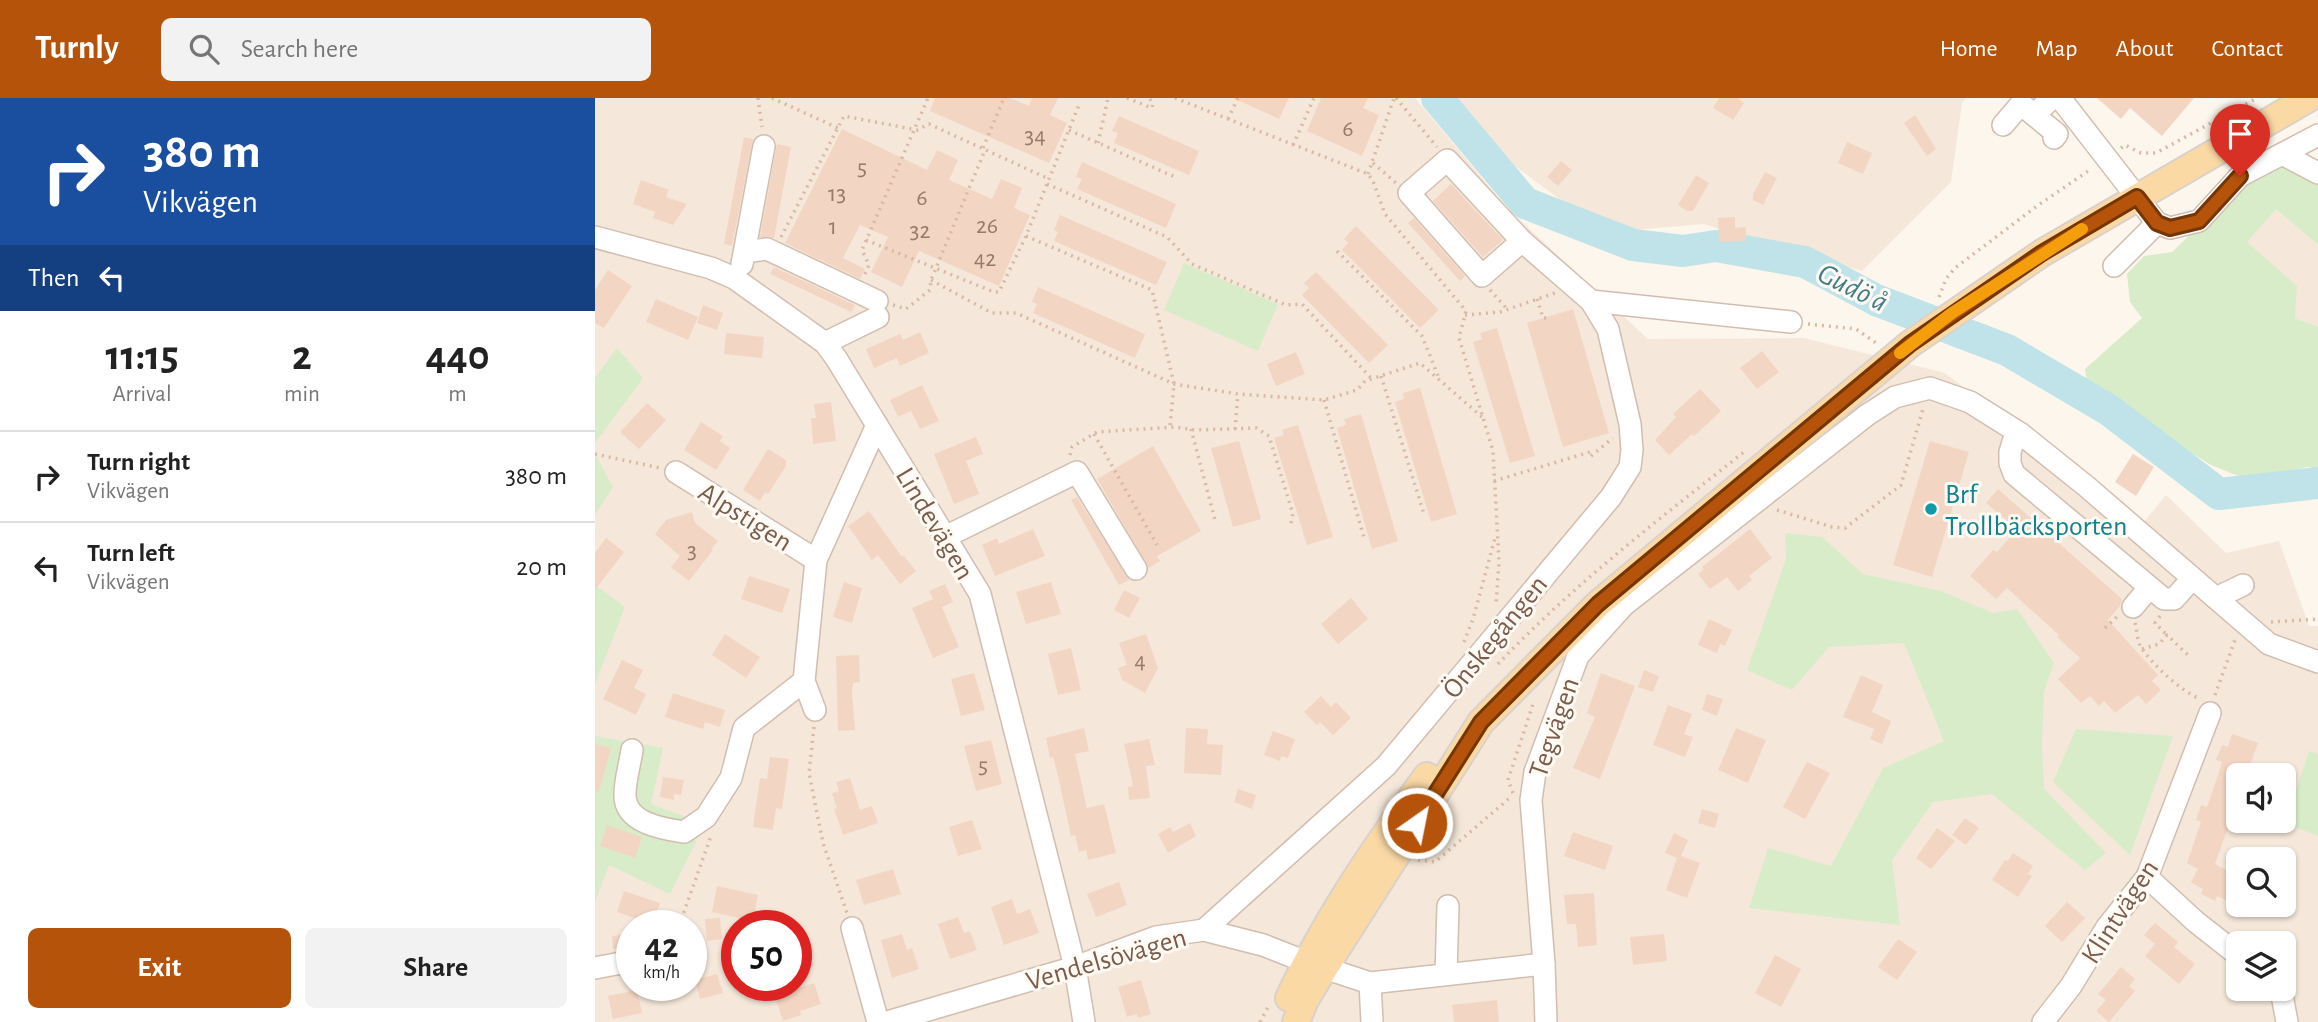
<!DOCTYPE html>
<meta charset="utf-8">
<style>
:root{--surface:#fff;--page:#f2f2f2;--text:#222;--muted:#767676;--line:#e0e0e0;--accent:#b45309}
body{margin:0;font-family:"Alegreya Sans",sans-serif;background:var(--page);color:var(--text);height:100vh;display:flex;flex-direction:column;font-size:26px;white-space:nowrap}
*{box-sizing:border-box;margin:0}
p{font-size:23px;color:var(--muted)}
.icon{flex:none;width:38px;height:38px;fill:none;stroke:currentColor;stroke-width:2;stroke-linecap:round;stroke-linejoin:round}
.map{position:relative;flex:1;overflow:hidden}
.sheet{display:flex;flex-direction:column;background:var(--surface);width:595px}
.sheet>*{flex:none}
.top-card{background:#1a4fa0;color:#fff;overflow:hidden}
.buttons{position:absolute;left:1631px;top:665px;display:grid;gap:14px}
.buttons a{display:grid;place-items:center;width:70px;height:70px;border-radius:10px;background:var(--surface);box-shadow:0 2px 5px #0004;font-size:35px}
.speed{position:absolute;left:21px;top:812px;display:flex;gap:14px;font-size:35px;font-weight:700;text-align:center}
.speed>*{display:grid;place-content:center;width:91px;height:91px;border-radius:50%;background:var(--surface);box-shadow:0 2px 5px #0004;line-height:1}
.speed small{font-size:18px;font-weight:400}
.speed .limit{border:10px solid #d22;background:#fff;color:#111}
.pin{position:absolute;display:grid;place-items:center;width:60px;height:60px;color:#fff;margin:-72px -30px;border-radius:50% 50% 50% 0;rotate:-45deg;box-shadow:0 0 7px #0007}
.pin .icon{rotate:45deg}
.me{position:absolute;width:77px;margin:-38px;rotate:33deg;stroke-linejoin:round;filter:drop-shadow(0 0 5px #0008)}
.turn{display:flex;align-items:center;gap:24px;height:147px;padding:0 28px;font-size:32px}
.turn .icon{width:91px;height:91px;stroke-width:2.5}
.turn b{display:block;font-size:49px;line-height:60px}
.then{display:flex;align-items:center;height:66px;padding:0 28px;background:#0003;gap:14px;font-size:26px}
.eta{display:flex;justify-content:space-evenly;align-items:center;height:119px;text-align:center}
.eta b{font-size:42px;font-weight:700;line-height:49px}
.action{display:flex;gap:14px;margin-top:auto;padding:14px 28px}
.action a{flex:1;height:80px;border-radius:10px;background:var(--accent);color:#fff;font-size:28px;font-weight:700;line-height:80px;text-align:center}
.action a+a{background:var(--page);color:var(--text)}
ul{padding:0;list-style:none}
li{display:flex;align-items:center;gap:21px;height:91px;padding:0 28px;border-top:2px solid var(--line)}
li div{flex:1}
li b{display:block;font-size:26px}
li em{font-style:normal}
header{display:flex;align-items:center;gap:42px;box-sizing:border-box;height:98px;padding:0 35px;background:var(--accent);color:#fff}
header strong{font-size:33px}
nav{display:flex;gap:38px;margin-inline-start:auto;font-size:24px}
.search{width:490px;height:63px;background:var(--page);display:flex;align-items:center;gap:18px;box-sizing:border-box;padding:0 24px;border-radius:10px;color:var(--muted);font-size:26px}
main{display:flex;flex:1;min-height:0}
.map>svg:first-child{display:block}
.residential{fill:#f5e8da;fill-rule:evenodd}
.green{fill:#d8ecc9}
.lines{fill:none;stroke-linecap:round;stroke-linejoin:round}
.river{stroke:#bfe3e8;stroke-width:32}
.building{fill:#f3d5c3}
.minor-casing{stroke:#d1beb0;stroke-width:24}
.major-casing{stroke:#dad1cd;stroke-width:30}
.path{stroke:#d9b8a5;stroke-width:3.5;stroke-dasharray:2 5;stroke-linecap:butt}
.minor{stroke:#fff;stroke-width:21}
.major{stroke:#fbd9a5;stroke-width:26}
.route-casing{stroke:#753606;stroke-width:18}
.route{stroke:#b45309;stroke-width:12}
.slow{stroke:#f59e0b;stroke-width:12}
.culture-dot{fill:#0f9aa8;stroke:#fffaf3;stroke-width:2.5}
.labels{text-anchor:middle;stroke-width:6;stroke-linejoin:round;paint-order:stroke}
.number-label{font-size:24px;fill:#987a6a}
.culture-label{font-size:28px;fill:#0d838f;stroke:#fffaf3;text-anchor:start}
.street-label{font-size:28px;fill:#7a5c4d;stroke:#fffaf3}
.water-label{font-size:30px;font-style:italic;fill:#437c86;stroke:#fffaf3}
</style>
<header>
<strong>Turnly</strong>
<div class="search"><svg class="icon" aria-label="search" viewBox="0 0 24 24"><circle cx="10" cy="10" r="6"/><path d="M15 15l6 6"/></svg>Search here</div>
<nav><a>Home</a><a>Map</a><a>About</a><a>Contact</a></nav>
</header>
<main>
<section class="sheet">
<div class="top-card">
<div class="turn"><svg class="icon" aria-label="right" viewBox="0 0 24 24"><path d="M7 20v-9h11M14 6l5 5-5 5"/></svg><div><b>380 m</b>Vikvägen</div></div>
<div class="then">Then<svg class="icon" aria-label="left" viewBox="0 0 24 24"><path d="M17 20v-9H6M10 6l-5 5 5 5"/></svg></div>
</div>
<div class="eta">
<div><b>11:15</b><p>Arrival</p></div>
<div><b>2</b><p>min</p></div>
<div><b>440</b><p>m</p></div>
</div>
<ul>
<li><svg class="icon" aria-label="right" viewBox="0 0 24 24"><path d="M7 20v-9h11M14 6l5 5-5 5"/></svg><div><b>Turn right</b><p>Vikvägen</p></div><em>380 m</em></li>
<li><svg class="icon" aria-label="left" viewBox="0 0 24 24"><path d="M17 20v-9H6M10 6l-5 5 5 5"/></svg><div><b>Turn left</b><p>Vikvägen</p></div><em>20 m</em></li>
</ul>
<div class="action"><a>Exit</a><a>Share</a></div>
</section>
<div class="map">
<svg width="1723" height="924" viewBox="0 0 1723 924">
<rect width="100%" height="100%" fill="#fdf6ec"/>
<g class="residential">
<path d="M0,0H820L913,111L1053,241L1209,240L1350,275L1490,381L1544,430L1571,397L1631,455L1684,443L1714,528H1723V924H0ZM1643,677H1689V723H1643ZM1643,761H1689V807H1643ZM37,828H96V887H37ZM142,828H201V887H142ZM1643,845H1689V891H1643Z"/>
<path d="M860,0H1371L1367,5L1356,84L1267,173L1108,126L1039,132L967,103L913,63Z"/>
<path d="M1681,110L1723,147V229L1700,220L1651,144Z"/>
</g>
<g class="green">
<path d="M1687,66L1723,85V147L1681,111L1652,144L1702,188L1700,220L1723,229V371L1712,369L1656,383L1616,367L1493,292L1490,271L1547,220L1535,204L1532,176L1549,158L1577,154L1647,87Z"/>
<path d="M589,165L683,206L663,253L569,212Z"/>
<path d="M22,250L48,280L0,345V280Z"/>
<path d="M0,356L18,389L0,417Z"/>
<path d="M1190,435L1227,439L1268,476L1346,493L1398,515L1422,511L1459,565L1449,593L1447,647L1449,691L1511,755L1490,772L1397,696L1338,704L1297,762L1305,827L1154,810L1173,750L1236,768L1288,670L1349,643L1309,545L1234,549L1197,592L1152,572L1191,461Z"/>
<path d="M0,487L30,509L0,586Z"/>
<path d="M1481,631L1578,638L1535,757L1458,684Z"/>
<path d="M0,638L68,650L56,706L110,726L75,796L14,767L0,804Z"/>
<path d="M1714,653L1723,656V738L1690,725Z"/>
</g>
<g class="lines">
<path class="river" d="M842,0L930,105L1038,147L1088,153L1121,148L1210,164L1281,202L1412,252L1514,312L1624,396L1723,385"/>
</g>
<g class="building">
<path d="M340,0H415L434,8L437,0H463L455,17L472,25L454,65L335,13Z"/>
<path d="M638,0H694L684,21Z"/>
<path d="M726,0H773L768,10L784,17L767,58L712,33Z"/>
<path d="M1124,0H1142L1149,5L1138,22L1118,10Z"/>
<path d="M1502,0H1599L1567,38L1535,10L1526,21Z"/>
<path d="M1320,17L1341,51L1332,58L1309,25Z"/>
<path d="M524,18L604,53L594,77L519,45L523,35L517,33Z"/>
<path d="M247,31L332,72L342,52L363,62L354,82L397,101L406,81L427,90L419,110L435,117L404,188L324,153L307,189L276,174L293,139L265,127L248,160L270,171L265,181L190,145Z"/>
<path d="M149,39L158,41L137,148L129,146Z"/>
<path d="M1252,44L1277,55L1268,76L1243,65Z"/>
<path d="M182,46L196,49L179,140L165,139Z"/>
<path d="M966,63L977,72L963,88L952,79Z"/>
<path d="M487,64L581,106L571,130L482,91L487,81L481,79Z"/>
<path d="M1170,74L1182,80L1168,107L1158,102V96Z"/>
<path d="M1101,77L1114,85L1098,113H1092L1083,107Z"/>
<path d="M46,82L74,92L71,99L92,106L78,127L58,120L60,114L38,106Z"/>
<path d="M856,86L908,142L888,159L838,103Z"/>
<path d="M465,117L572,164L561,187L459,143L463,134L459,132Z"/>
<path d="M1140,119V130L1151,129V143L1124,144L1123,120Z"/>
<path d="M819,120L870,178L865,183L813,125Z"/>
<path d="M761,128L844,212L825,230L747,152L753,145L749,141Z"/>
<path d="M179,169L260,207L256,214L175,176Z"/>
<path d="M13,172L37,188L9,230L0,225V192Z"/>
<path d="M721,174L793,247L774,265L707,197L714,190L709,185Z"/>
<path d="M443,189L550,236L540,260L438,215L442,206L437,204Z"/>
<path d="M61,201L103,219L93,242L51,224Z"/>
<path d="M108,207L128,215L122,232L102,225Z"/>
<path d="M978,211L1014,335L968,349L932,225Z"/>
<path d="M902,230L940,358L915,365L878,244L887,241L885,235Z"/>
<path d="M325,234L334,255L305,268L302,260L279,270L271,251L305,236L308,242Z"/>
<path d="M131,235L169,239L167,260L129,256Z"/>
<path d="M1167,253L1184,274L1162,291L1145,270Z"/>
<path d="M701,254L710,276L681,288L672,266Z"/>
<path d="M327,287L344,323L325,331L316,313L303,319L295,302Z"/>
<path d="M825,290L862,416L836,424L800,304L809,301L808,295Z"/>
<path d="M1105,291L1126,313L1099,338L1097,336L1074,357L1060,342L1081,319L1078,316Z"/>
<path d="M236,304L241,343L218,346L216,320H221L219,306Z"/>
<path d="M52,305L71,322L44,351L25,334Z"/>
<path d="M766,316L803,443L777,451L742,330L751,327L749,321Z"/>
<path d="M106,324L128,338L125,343L135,350L121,372L89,352Z"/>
<path d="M703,327L738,439L712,447L679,340L689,337L687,332Z"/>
<path d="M381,339L388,356L371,363L384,396L359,406L339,356Z"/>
<path d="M644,343L666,421L638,429L616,350Z"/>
<path d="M1335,343L1374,354L1337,479L1298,467Z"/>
<path d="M558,348L606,433L562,458L565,463L554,470L502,381Z"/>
<path d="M173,351L191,362V368L173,396L170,394L165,403L148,392Z"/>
<path d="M1538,356L1559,369L1541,398L1520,384Z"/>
<path d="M1403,391L1527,501L1525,508L1513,522L1563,577L1557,583L1566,592L1551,606L1543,597L1520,615L1509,603L1504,608L1495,598L1486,605L1463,581L1485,560L1462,539L1464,537L1412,490L1401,501L1375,478L1398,452L1402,454L1422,431L1391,405Z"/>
<path d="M482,399L534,482L524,487L476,402Z"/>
<path d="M274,413L307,459L308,457L321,473L305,486L283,457L277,462L253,428Z"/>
<path d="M97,414L100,425L123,443L116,451L118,452L94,483L76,469L85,458L60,436L71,422Z"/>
<path d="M438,431L450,458L400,478L387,447L402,440L404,446Z"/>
<path d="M1155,431L1177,460L1154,478L1157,482L1143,493L1132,479L1115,491L1103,476L1109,471L1107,469Z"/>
<path d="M11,440L29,454L0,492V455Z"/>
<path d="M154,478L195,491L187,515L146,501Z"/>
<path d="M249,484L267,490L257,525L238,519Z"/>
<path d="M456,484L466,516L431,526L421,494Z"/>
<path d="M350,486L358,504L347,509L364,549L338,560L317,510L338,501L334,493Z"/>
<path d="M529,492L545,500L534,520L519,512Z"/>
<path d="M756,500L773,521L743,546L726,526Z"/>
<path d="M1114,521L1137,532L1130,548L1125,546L1122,555L1103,547Z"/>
<path d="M130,536L165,559L151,580L117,557Z"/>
<path d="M551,536L563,570L550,595L527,582L523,570L532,567L524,545Z"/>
<path d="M476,550L486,592L463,597L453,556Z"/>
<path d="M264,557L265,584L258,585L257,594L260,632L243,633L241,558Z"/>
<path d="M27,562L48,572L39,590L51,596L41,617L8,601Z"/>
<path d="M1049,572L1064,578L1058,594L1043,589Z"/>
<path d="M379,575L390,612L366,618L356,581Z"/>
<path d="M1006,575L1040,588L1005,681L978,670L1000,619L992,615Z"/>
<path d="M1266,577L1288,587L1277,614L1296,623L1287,646L1275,641L1279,631L1248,619Z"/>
<path d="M78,595L130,612L125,629L110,624L108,631L70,619Z"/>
<path d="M1112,596L1128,601L1122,618L1107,612Z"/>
<path d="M726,598L736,609L741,604L756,620L738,637L725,624L722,627L709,614Z"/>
<path d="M1073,607L1097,616L1089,636L1098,639L1090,659L1058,647Z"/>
<path d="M489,630L494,653L480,656L492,710L509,706L521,755L493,762L491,752L484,754L480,737L476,738L463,678L458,659L455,660L451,640Z"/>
<path d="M591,630L613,631L612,646L628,647L626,677L589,675Z"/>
<path d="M1141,630L1171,642L1153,685L1123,672Z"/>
<path d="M678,633L700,641L693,660L686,658L685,663L669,657Z"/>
<path d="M1637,636L1663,645L1651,677H1643V702L1620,766L1643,778V788L1635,804L1622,798L1620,803L1606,796L1608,791L1596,784L1603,771L1592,765L1606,724L1601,722L1606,707L1612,709L1623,677L1627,664L1621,662L1627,647L1633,649Z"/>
<path d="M554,641L560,667L551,668L555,700L534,702L533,689L538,688L529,646Z"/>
<path d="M396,642L407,686L381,693L369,648Z"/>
<path d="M0,646L16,650L4,694L0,693Z"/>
<path d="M175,659L194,661L187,711L181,710L178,732L158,729L165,680L172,681Z"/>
<path d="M1212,664L1235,675L1210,721L1188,709Z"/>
<path d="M68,679L89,682L86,697L79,696V702L65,699Z"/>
<path d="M255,680L265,712L277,708L283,725L248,737L239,711L242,710L237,695L244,693L241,684Z"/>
<path d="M643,691L661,697L657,711L639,704Z"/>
<path d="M1107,711L1124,716L1120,730L1103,725Z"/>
<path d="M1370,720L1384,730L1371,747L1357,737Z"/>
<path d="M377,722L387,751L363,758L354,729Z"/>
<path d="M595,725L601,738L573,755L563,736L575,729L578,734Z"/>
<path d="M12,727L47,739L40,760L5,748Z"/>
<path d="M1342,730L1360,743L1336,771L1321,760Z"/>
<path d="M978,734L1018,748L1010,772L969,758Z"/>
<path d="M1079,735L1093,742L1086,758L1105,765L1092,800L1071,792L1082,760L1070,755Z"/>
<path d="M1418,755L1438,768L1433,776L1437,778L1423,799L1397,782L1410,762L1413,763Z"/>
<path d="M298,771L306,796L269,807L261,782Z"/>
<path d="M524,784L532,807L501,819L492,796Z"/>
<path d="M122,788L163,797L158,823L117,814Z"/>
<path d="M29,793L65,805L57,826L22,814Z"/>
<path d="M999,795L1002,847L983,849L981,826H972L969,797Z"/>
<path d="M417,801L422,816L435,811L444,835L409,847L396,809Z"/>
<path d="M1472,804L1490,820L1467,844L1450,828Z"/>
<path d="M363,819L369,835L375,833L382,852L355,861L343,826Z"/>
<path d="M125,820L127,841L112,843L110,821Z"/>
<path d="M1560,825L1583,844L1579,849L1600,866L1584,886L1550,858L1560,846L1549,837Z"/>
<path d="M36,836L37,850L18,851L17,838Z"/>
<path d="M307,836L312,852L317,850L324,871L297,880L286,842Z"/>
<path d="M1069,836L1072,863L1038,867L1035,839Z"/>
<path d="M1303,841L1322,854L1302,882L1283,869Z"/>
<path d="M1180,857L1206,871L1186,909L1160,895Z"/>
<path d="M1526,869L1540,881L1534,888L1540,893L1514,924L1501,913L1511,902L1503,896Z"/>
<path d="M122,876L128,895L105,901L100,882Z"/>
<path d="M546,882L556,916L543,920L542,916L532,919L523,889Z"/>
<path d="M219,885L226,906L205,913L206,917L188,923L180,898Z"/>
<path d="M42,892L47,915L18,921L13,898Z"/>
<path d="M902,902L904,924H859L857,907Z"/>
</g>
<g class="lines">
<g class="minor-casing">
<g id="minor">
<path d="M1457,0L1439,17L1462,36L1459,40"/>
<path d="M1465,0L1562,125L1575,130L1604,123L1645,78L1723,37"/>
<path d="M1408,27L1426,6L1439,17"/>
<path d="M1687,56L1723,75"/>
<path d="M0,139L116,170L139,180L230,245L241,260L385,496L480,869L489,924"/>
<path d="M150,154L172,151L282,203"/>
<path d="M147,166L169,48"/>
<path d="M1519,168L1562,125"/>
<path d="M996,203L1196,224"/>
<path d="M230,245L283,219"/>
<path d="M1426,336L1418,344L1415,354V365L1419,376L1569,501H1579L1597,481"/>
<path d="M81,374L221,462"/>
<path d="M350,439L482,374L541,471"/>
<path d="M1621,500L1648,487"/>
<path d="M1538,509L1554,490"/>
<path d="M209,583L220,612"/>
<path d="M37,652C35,666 30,682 30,696C29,725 68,731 89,734L111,719L136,680L149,630L209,583L221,462L282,327"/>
<path d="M1552,779L1601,824L1643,857"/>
<path d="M257,830L283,924"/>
<path d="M609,832L791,668L1016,399L1035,369L1037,352L1035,326L1013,231L996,203L927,143L852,62L814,95L887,178L927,143"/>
<path d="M949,866L951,924"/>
<path d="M0,870L37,863"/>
<path d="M851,875L853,808"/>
<path d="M775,885L777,924"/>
<path d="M1681,891L1687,897L1692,924"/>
<path d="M292,924L480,869L561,839L609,832L668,847L711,864L775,885L949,866L936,702L940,674L983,558L1029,507L1272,317L1300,299L1335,290L1375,304L1426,336L1491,388L1674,546L1723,564"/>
<path d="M1448,924L1476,888L1512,829L1552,779L1615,615"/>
</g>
</g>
<g class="major-casing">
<g id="major">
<path d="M694,900C731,821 781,748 832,678"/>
<path d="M701,924L710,902L730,869L886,624L1003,506L1315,246L1447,155L1714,0"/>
</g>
</g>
<g class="path">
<path d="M163,0L167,29"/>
<path d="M177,0L243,30"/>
<path d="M532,0L557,10L558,5L554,0"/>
<path d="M580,0L773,76L778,83L790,116L871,213L864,240L898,353L904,464L901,507"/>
<path d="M801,0L842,49"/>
<path d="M633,21L643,0"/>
<path d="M474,32L580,79"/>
<path d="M503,45L513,0"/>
<path d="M698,47L719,0"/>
<path d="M388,50L409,0"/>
<path d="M1526,50L1530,47L1546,55H1561L1662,0"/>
<path d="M778,65L801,85"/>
<path d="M773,76L799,0"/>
<path d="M452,86L572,139L597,166L691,207L707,206L777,281"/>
<path d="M431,138L557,192L579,286L575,329"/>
<path d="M186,139L249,18L322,32L334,26L454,81"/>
<path d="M271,142L399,194H404L431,138L484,7"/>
<path d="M742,153L827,238L844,280"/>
<path d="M270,176L274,167L267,152L333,0"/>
<path d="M336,182L397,215H421L579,286L643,296L729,302L762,292L770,283L825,265L887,319"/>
<path d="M895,192L912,211"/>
<path d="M1344,199L1351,181L1360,170L1442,108L1496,71"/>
<path d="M942,201L948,220H956"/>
<path d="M298,207L311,211L335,192L336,182L390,52"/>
<path d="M870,217L905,214L960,195"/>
<path d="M1213,226L1261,231L1284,247"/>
<path d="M786,278L829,416"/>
<path d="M729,302L770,443"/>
<path d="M596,331L620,422"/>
<path d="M640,331L643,296"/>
<path d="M499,336L562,447"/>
<path d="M0,356L65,370"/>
<path d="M475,357L477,349L502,334L580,329L600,332L661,330L674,338L698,416L695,430"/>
<path d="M996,358L1018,340"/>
<path d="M899,383L995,354"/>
<path d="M1182,412L1237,429L1250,430L1306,387L1328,311"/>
<path d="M1565,518L1560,525L1572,537"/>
<path d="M1676,524L1723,521"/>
<path d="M1540,525C1542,532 1542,541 1545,547C1554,564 1587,594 1605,601"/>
<path d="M1510,530L1524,517"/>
<path d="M869,544L878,521L900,440"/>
<path d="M1547,551L1564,546L1572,537L1593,557"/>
<path d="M903,566C978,487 1064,421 1149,354"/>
<path d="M1620,597L1640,542"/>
<path d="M219,629L214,675L228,745L252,815"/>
<path d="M918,695L913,682L939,603"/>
<path d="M823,762L840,764L917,698"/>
<path d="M84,828L116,738"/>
<path d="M665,924L674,907"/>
</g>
<use href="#minor" class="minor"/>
<use href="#major" class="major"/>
</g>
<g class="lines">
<g class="route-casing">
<path id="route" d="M822,725L886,624L1003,506L1315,246L1447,155L1542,99L1562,125L1575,130L1604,123L1645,78"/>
</g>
<use href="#route" class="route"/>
<path class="slow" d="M1305,255L1357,215L1487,131"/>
</g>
<circle class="culture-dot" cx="1336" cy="411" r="7"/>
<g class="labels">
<g class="number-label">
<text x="753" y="38">6</text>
<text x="440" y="45">34</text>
<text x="267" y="77">5</text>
<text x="242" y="103">13</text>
<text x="327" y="107">6</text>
<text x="392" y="135">26</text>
<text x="238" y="136">1</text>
<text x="325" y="140">32</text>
<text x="390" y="168">42</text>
<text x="97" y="460">3</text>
<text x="545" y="570">4</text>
<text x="388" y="675">5</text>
</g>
<g class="culture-label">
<text x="1350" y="405">Brf<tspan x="1350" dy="32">Trollbäcksporten</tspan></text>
</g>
<g class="street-label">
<text transform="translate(151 418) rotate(32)" y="10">Alpstigen</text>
<text transform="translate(341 425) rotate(59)" y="10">Lindevägen</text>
<text transform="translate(899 538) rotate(-51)" y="10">Önskegången</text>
<text transform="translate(958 629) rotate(-71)" y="10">Tegvägen</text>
<text transform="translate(1524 813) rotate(-57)" y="10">Klintvägen</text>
<text transform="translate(511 860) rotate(-16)" y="10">Vendelsövägen</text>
</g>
<g class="water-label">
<text transform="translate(1258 189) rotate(26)" y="10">Gudö å</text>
</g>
</g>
</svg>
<div class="buttons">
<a><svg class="icon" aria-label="sound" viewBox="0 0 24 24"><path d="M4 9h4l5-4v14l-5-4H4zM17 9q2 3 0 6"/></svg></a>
<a><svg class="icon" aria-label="search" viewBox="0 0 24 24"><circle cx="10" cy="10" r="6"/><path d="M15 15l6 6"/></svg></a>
<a><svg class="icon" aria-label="layers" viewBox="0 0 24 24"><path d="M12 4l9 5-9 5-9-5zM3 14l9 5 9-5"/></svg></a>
</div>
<div class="speed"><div>42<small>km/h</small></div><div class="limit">50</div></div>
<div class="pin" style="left:1645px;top:78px;background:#d93025"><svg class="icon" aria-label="arrive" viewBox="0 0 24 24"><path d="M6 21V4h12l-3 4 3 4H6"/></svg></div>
<svg class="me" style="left:822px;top:725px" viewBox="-20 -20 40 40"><circle r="17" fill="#b45309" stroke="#fff" stroke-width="3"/><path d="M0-11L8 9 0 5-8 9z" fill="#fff"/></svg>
</div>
</main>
